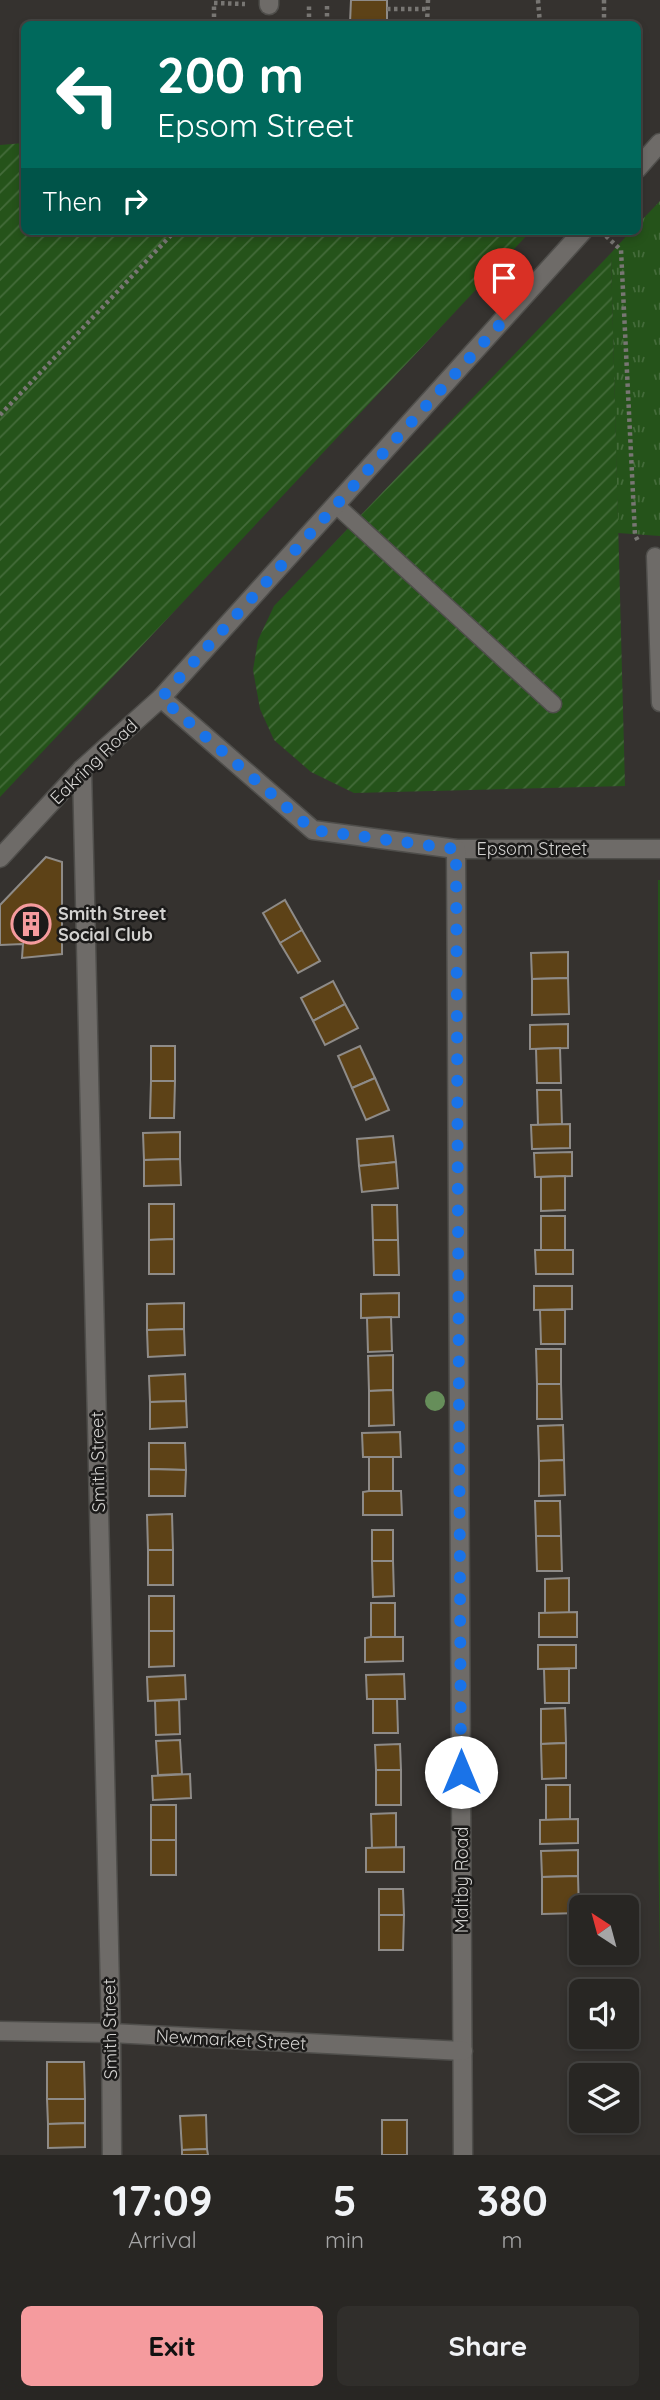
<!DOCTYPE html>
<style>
:root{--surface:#282623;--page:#302e2b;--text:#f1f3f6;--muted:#a5a5a6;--line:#444341;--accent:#f59b9e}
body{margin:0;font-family:Quicksand,sans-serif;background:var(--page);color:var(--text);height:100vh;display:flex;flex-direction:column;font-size:26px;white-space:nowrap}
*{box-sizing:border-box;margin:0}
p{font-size:23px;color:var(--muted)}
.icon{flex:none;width:38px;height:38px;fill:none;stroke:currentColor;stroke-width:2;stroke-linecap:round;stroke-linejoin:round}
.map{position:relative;height:2155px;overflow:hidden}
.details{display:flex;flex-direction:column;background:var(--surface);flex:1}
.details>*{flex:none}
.top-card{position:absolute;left:21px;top:21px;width:620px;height:214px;border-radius:10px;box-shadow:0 4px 10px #0003,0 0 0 2px var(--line);background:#00695c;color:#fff;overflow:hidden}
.needle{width:46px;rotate:324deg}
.tools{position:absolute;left:569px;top:1895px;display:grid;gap:14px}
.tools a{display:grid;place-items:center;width:70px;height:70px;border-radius:10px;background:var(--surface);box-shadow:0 4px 10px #0003,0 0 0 2px var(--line);font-size:35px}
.pin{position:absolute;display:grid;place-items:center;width:60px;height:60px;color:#fff;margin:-72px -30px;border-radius:50% 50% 50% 0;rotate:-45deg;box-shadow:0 0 7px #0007}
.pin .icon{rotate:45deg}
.me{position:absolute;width:77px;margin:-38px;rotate:0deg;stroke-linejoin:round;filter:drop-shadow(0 0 5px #0008)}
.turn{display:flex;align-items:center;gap:24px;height:147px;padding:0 21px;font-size:32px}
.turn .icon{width:91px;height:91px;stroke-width:2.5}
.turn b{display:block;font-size:49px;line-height:60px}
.then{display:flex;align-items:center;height:66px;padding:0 21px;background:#0003;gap:14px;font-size:26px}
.eta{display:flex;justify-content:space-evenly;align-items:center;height:119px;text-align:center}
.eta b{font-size:42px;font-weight:700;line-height:49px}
.action{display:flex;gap:14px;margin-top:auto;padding:14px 21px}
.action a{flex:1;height:80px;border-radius:10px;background:var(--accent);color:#111;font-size:28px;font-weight:700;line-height:80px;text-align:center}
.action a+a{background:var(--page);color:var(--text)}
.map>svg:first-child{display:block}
.grass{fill:url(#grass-tufts)}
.park{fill:url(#park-dots)}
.garden{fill:url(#garden-furrows)}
.building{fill:#5d4217;stroke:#8e8b88;stroke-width:2}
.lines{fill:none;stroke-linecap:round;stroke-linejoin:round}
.service-casing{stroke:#4f4e4b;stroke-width:19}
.minor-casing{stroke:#4f4e4b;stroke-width:21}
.tertiary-casing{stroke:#4f4e4b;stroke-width:21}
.path{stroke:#787673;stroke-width:4.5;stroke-dasharray:3.5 3.5;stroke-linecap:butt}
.service{stroke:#6e6b68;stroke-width:16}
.minor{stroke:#6e6b68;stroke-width:18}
.tertiary{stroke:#6e6b68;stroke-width:18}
.tree{fill:#668e5a}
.route{stroke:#1a73e8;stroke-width:12;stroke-dasharray:0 21.6}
.labels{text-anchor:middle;stroke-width:5;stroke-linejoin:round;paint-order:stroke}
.street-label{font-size:18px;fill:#d3d2d0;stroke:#1b1a19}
.poi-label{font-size:18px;font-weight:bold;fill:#d3d2d0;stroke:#1b1a19;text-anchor:start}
</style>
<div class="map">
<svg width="660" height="2155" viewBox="0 0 660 2155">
<defs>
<pattern id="grass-tufts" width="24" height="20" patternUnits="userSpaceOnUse" patternTransform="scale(1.75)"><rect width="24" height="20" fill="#25531a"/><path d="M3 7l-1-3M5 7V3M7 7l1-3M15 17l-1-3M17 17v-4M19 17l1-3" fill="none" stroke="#446b3a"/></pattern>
<pattern id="park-dots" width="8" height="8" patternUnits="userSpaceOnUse" patternTransform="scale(1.75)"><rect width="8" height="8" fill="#25531a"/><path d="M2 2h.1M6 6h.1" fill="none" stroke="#446b3a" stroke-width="1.8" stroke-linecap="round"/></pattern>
<pattern id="garden-furrows" width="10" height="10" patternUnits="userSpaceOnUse" patternTransform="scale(1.75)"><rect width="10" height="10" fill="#25531a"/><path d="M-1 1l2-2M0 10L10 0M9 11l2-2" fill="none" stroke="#446b3a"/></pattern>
</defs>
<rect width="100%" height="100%" fill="#35322f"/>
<path class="grass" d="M660,201V536L618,533L611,253L631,231H637V225Z"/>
<path class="park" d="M658,880H660V1960L658,1837Z"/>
<g class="garden">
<path d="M24,143V231H531L0,797V145Z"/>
<path d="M611,253L625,786L354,793L311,772L274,740L260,709L253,670L258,640L274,606Z"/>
</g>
<g class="building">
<path d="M351,0H387V24L350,23Z"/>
<path d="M46,857L62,862V954L22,958L23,944L0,945V905Z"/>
<path d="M285,900L302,930L280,943L263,913Z"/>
<path d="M302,930L320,961L298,973L280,943Z"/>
<path d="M568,952V978L532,979L531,953Z"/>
<path d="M568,978L569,1014L532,1015V979Z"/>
<path d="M333,981L345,1004L313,1021L301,998Z"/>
<path d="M345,1004L358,1028L325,1045L313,1021Z"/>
<path d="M568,1024V1048L530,1049V1025Z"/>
<rect x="151" y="1046" width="24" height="35"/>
<path d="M360,1046L375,1078L352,1088L338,1056Z"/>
<path d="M560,1048L561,1083H537L536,1049Z"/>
<path d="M375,1078L389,1110L366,1120L352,1088Z"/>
<path d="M151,1081H175L174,1118H150Z"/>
<path d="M537,1090H561L562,1124L538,1125Z"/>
<path d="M570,1124V1148L532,1149L531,1125Z"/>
<path d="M180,1132V1159L144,1160L143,1133Z"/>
<path d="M393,1136L396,1162L359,1166L357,1139Z"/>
<path d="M572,1152V1176L535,1177L534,1153Z"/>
<path d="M180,1159L181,1185L144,1186V1160Z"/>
<path d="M396,1162L398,1188L362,1192L359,1166Z"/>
<path d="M565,1176V1210L541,1211V1177Z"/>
<path d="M149,1204H174V1239L149,1240Z"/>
<path d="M372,1205H397L398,1240H373Z"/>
<rect x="541" y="1216" width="24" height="34"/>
<path d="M174,1239V1274H149V1240Z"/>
<path d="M373,1240H398L399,1275H374Z"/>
<path d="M535,1250H573V1274H536Z"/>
<path d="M534,1286H572V1309L534,1310Z"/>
<path d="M399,1293V1317L361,1318V1294Z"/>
<path d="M184,1303V1329L147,1330V1304Z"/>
<path d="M540,1310H565V1344H541Z"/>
<path d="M391,1317L392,1351L368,1352L367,1318Z"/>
<path d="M184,1329L185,1355L148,1357L147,1330Z"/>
<path d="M536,1349H561V1384H537Z"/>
<path d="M393,1355V1390L369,1391L368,1356Z"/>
<path d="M185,1374L186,1401L150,1402L149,1376Z"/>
<path d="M537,1384H561L562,1419H537Z"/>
<path d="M393,1390L394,1425L369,1426V1391Z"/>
<path d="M186,1401L187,1427L150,1429V1402Z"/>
<path d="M563,1425L564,1460L539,1461L538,1426Z"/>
<path d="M400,1432L401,1457H363L362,1433Z"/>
<path d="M149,1443H185L186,1470L149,1469Z"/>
<rect x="369" y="1457" width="24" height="34"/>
<path d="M564,1460L565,1495L539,1496V1461Z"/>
<path d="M149,1469L186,1470L185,1496H149Z"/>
<path d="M369,1491H401L402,1515H363V1492Z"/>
<path d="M535,1501H560L561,1536H536Z"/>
<path d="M172,1514L173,1550H148L147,1515Z"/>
<rect x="372" y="1530" width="21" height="31"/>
<path d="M536,1536H561L562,1571H537Z"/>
<rect x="148" y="1550" width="25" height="35"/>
<path d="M372,1561H393L394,1596L373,1597Z"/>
<path d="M569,1578V1613H545V1579Z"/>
<rect x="149" y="1596" width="25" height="35"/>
<rect x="371" y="1603" width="24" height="34"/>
<path d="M577,1612V1637H539V1613Z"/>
<path d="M149,1631H174V1666L149,1667Z"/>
<path d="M371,1637H403V1661L365,1662V1638Z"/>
<path d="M538,1645H576V1668L538,1669Z"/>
<path d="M544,1669H569V1703H545Z"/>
<path d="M404,1674L405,1699H367L366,1675Z"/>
<path d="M185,1675L186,1699L148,1701L147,1677Z"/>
<path d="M373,1699H397L398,1733H373Z"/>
<path d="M179,1700L180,1734L156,1735L155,1701Z"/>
<path d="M565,1708L566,1743L541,1744V1709Z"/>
<path d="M180,1740L182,1774L158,1775L156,1741Z"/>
<path d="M566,1743V1778L542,1779L541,1744Z"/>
<path d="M400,1744L401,1770H376L375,1745Z"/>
<rect x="376" y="1770" width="25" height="35"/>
<path d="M190,1774L191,1798L153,1800L152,1776Z"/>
<path d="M546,1785H570V1819L546,1820Z"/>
<rect x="151" y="1805" width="25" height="35"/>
<path d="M396,1813V1848H372L371,1814Z"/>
<path d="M578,1819V1843L540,1844V1820Z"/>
<rect x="151" y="1840" width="25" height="35"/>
<path d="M404,1847V1872H366V1848Z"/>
<path d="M578,1850V1876L542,1877L541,1851Z"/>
<path d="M578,1876L579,1913L542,1914V1877Z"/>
<path d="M379,1889H403L404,1915H379Z"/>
<path d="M379,1915H404L403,1950H379Z"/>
<path d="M47,2062H84L85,2099H47Z"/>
<path d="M47,2099H85V2123L48,2124Z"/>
<path d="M206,2115L207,2149L182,2150L180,2116Z"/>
<rect x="382" y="2120" width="25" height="35"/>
<path d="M85,2123V2147L48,2148V2124Z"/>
<path d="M207,2149L208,2155H182V2150Z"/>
</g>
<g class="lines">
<g class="service-casing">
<g id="service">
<path d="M336,505L553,704"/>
<path d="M655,556L660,703"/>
</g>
</g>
<g class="minor-casing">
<g id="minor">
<path d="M269,0V5"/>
<path d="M161,698L313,830L456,849H660"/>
<path d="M82,769L111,2033L112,2155"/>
<path d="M456,849L463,2155"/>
<path d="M0,2031L111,2033L463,2051"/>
</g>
</g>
<g class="tertiary-casing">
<g id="tertiary">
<path d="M637,169L660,143"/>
<path d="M0,858L82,769L161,698L583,231"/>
</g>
</g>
<g class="path">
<path d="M538,0L540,24"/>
<path d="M604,0V24"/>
<path d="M327,6V24"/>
<path d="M387,9H428"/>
<path d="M214,24V3L245,4"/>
<path d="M309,24V6"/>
<path d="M427,24L428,0"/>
<path d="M606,236L621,250L635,535L638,541"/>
<path d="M0,415L175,231"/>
</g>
<use href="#service" class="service"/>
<use href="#minor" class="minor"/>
<use href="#tertiary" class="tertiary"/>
</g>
<circle class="tree" cx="435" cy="1401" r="10"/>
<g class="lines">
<path class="route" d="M461,1772L456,849L313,830L161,698L504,320"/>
</g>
<defs>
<g id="building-ring" transform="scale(2.0125)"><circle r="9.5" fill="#1b1a19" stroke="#f59b9e" stroke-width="1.5"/><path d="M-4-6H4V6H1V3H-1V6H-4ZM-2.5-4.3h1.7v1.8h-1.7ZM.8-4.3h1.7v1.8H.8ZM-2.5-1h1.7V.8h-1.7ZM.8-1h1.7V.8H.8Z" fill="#f59b9e"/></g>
</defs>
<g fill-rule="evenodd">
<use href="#building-ring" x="31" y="924"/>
</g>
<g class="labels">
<g class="street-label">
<text transform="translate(94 762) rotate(-44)" y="6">Eakring Road</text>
<text x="532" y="855">Epsom Street</text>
<text transform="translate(98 1462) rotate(-91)" y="6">Smith Street</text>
<text transform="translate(462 1880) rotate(-90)" y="6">Maltby Road</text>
<text transform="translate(110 2029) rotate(-91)" y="6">Smith Street</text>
<text transform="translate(231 2040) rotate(3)" y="6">Newmarket Street</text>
</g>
<g class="poi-label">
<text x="58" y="920">Smith Street<tspan x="58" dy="21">Social Club</tspan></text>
</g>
</g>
</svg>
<div class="tools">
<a><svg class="needle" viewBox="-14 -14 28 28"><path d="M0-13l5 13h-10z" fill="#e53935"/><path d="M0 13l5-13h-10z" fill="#a5a5a6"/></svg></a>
<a><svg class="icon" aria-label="sound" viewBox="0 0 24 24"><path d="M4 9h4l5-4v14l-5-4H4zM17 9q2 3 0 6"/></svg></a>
<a><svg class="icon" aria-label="layers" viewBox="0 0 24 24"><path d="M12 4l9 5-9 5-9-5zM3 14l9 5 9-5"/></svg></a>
</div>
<div class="pin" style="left:504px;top:320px;background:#d93025"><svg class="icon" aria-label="arrive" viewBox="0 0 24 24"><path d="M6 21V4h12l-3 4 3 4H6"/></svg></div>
<svg class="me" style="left:461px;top:1772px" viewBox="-20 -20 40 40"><circle r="19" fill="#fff"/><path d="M0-13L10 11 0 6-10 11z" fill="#1a73e8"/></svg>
<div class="top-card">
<div class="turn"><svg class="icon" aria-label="left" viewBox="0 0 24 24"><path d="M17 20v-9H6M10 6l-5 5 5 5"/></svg><div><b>200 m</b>Epsom Street</div></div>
<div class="then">Then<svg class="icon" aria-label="right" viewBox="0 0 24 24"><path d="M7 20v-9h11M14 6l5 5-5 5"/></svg></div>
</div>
</div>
<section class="details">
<div class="eta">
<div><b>17:09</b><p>Arrival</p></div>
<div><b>5</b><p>min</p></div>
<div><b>380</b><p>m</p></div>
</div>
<div class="action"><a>Exit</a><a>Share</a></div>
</section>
